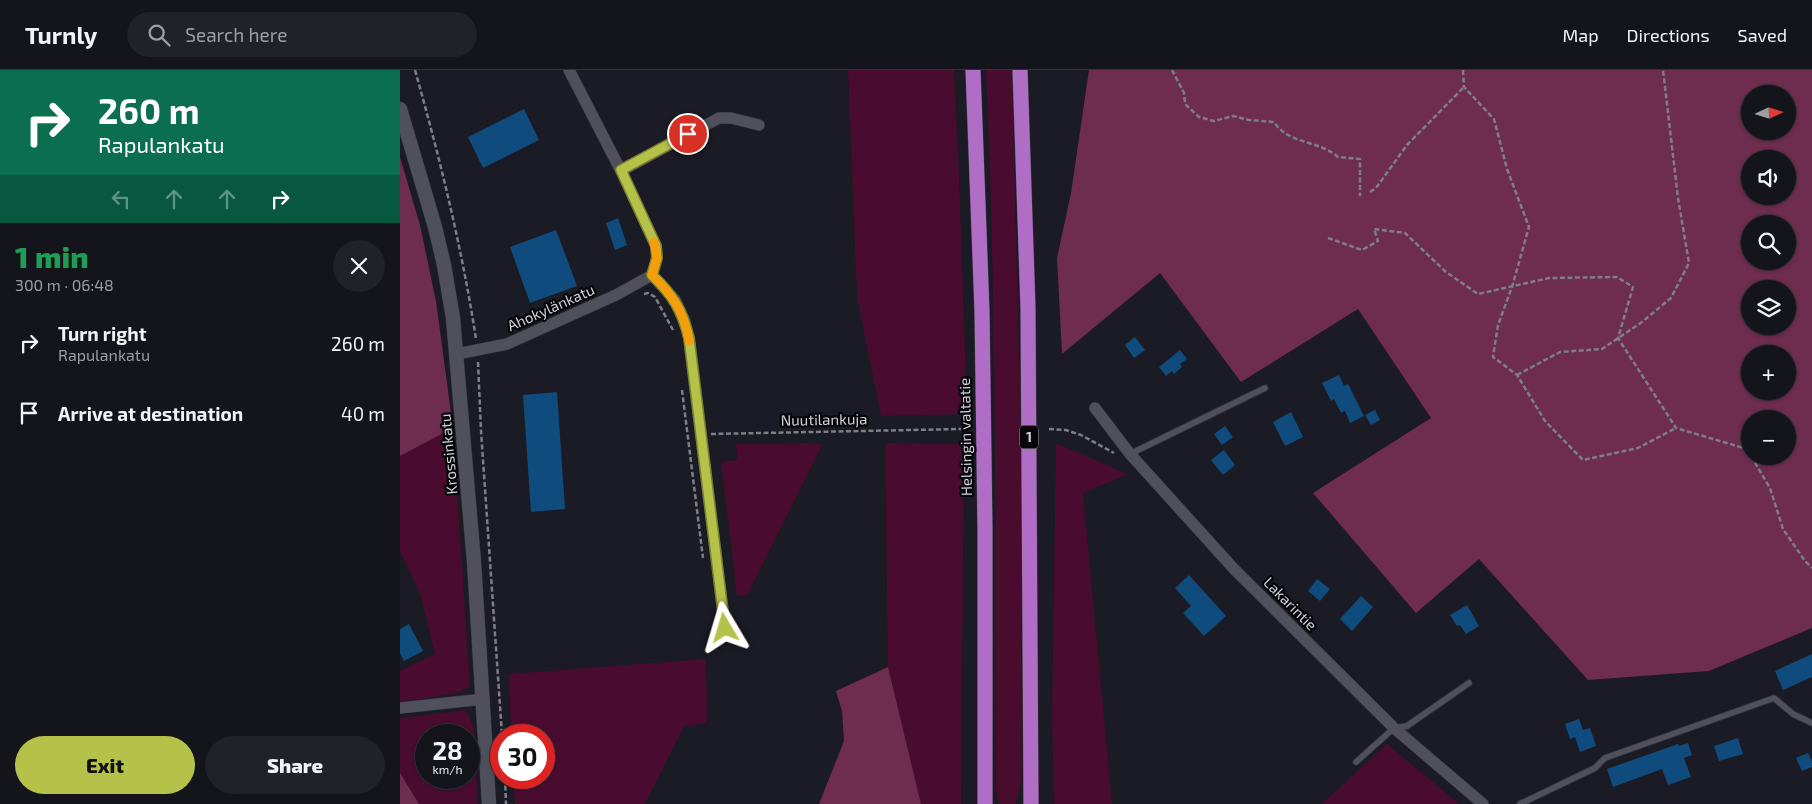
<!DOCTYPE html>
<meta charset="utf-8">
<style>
:root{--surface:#14141b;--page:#212128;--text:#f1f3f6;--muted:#9d9ea3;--line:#33333a;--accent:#b5c249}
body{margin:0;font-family:"Exo 2",sans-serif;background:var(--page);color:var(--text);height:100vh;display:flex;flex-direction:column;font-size:19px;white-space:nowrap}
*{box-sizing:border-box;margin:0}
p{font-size:16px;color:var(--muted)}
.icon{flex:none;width:28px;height:28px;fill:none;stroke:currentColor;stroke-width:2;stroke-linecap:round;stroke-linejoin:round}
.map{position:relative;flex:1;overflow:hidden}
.side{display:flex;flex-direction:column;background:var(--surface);width:400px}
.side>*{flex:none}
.banner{background:#0b6e4f;color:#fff;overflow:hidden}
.needle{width:32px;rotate:86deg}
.controls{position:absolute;left:1341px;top:15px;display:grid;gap:10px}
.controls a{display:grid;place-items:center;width:55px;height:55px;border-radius:50%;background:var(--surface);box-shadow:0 1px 4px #0004,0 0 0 1px var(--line);font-size:25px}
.speed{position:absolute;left:15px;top:654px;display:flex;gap:10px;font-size:25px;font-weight:700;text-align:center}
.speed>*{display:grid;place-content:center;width:65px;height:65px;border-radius:50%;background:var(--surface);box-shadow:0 1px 4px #0004,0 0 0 1px var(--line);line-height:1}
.speed small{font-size:12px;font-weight:400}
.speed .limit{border:8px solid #d22;background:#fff;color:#111}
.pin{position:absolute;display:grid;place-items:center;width:42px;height:42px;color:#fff;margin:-21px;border:2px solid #fff;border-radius:50%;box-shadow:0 1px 5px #0007}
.me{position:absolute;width:55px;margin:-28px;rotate:353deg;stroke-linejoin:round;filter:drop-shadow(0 0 4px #0008)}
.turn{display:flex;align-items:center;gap:18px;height:105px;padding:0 15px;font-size:22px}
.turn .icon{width:65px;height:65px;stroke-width:2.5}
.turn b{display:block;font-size:35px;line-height:42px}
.lanes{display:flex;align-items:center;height:48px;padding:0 15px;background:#0003;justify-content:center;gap:25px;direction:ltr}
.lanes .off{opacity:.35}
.round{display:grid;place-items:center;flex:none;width:52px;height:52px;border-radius:26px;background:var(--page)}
.overview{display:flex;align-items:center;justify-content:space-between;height:85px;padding:0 15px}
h1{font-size:30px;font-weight:800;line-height:38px;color:#1e9e55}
.primary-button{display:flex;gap:10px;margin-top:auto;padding:10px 15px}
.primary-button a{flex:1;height:58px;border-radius:30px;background:var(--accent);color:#111;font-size:20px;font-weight:800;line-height:58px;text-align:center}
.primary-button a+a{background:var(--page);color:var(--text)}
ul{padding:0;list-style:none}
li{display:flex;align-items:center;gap:15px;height:70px;padding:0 15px}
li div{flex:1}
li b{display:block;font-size:19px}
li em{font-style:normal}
header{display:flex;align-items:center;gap:30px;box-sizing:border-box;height:70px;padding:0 25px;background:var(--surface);border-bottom:1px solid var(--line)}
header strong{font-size:24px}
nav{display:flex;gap:28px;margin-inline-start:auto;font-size:18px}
.search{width:350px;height:45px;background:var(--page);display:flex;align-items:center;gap:12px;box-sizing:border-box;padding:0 18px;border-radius:28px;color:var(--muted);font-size:19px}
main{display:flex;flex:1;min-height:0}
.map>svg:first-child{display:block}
.green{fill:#490c2f;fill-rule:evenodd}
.forest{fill:#6e2c4e;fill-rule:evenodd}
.building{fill:#104b7e}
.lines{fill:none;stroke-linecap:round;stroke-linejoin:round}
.service-casing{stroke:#37373e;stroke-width:7}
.minor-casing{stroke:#37373e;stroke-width:12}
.tertiary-casing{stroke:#37373e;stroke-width:15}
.motorway-casing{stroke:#37373e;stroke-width:16}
.path{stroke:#7d7e86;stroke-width:2.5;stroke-dasharray:5 2.5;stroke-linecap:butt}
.service{stroke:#4f505b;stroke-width:5.5}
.minor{stroke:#4f505b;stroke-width:11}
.tertiary{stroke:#4f505b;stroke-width:14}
.motorway{stroke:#af6dc6;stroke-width:15}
.route-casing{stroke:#767e2f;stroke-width:12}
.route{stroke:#b5c249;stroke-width:9}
.slow{stroke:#f59e0b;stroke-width:9}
.labels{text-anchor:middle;stroke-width:4.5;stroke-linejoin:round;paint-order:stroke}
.shield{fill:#06060a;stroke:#94959a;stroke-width:1}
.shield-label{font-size:14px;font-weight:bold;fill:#d1d2d8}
.street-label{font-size:15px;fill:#d1d2d8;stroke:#06060a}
</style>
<header>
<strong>Turnly</strong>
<div class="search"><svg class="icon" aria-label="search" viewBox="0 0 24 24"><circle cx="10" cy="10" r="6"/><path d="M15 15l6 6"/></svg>Search here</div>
<nav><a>Map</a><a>Directions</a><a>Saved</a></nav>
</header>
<main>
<section class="side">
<div class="banner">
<div class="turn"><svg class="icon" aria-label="right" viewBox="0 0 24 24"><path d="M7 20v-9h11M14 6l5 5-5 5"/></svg><div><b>260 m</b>Rapulankatu</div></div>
<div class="lanes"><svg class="icon off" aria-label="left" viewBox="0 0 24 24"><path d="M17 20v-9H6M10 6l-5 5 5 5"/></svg><svg class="icon off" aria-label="ahead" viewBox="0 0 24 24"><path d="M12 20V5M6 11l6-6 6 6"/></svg><svg class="icon off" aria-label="ahead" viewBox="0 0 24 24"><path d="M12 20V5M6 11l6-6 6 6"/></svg><svg class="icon" aria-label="right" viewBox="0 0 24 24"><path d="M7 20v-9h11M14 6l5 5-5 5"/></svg></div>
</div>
<div class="overview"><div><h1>1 min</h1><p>300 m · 06:48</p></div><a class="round"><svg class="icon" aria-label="close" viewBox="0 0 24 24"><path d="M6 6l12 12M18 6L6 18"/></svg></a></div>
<ul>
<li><svg class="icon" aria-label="right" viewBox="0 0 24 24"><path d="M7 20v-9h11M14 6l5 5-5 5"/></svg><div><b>Turn right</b><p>Rapulankatu</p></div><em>260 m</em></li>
<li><svg class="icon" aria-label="arrive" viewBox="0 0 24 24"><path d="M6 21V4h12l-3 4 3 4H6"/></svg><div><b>Arrive at destination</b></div><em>40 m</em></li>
</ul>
<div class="primary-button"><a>Exit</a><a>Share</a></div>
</section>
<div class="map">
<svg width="1412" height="734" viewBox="0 0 1412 734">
<rect width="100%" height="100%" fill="#1a1b24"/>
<g class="green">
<path d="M448,0H554L559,107L567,344L481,346L457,227Z"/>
<path d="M586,0H612V7L621,376V712L616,734H599L596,720C595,480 597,240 586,0Z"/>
<path d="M53,358L70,616L59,623L0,632V601L35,584L20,523L0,481V386Z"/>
<path d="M412,373L422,375L347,525L337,526L321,392L337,390L336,374Z"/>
<path d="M485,373L564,374L561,734H521L488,597Z"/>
<path d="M656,373L728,404L683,423L712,734H654L652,648Z"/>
<path d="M306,589L307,653L284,656L245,734H115L113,708H144V665H111L109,604Z"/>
<path d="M66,640L74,658L78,734H19L0,703V648ZM26,665H69V708H26Z"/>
<path d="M987,674L1059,734H922Z"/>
</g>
<g class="forest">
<path d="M689,0H1412V558L1309,601L1188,610L1079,489L1016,543L913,423L1031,348L958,239L841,312L760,203L662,284L657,188L671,123ZM1350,24H1388V61H1350ZM1350,89H1388V126H1350ZM1350,154H1388V191H1350ZM1350,219H1388V256H1350ZM1350,284H1388V321H1350ZM1350,349H1388V386H1350Z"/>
<path d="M0,87L20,155L36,231L53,358L0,386Z"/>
<path d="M488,597L521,734H419L444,671L442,641L436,621Z"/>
<path d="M0,703L19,734H0Z"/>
</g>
<g class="building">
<path d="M124,39L139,70L83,98L68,67Z"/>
<path d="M218,148L227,175L215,180L206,153Z"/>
<path d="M156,160L177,216L130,233L110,177Z"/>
<path d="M735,267L745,280L734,288L725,275Z"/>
<path d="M780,280L787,289L780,294L782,297L774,304L772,301L766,306L759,297Z"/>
<path d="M939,305L944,316L948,314L964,346L950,353L945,341L941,343L934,329L931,331L922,313Z"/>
<path d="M157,322L165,439L131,442L123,325Z"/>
<path d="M975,340L980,350L971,355L965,345Z"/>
<path d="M891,342L903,367L885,376L873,352Z"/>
<path d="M825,356L833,367L822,375L814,364Z"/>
<path d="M824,380L835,395L823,405L811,390Z"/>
<path d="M789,505L826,546L804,566L783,543L791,536L775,518Z"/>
<path d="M917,509L930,519L920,531L908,521Z"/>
<path d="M961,526L973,537L952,561L940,549Z"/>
<path d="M1067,535L1079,556L1066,564L1060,555L1057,556L1050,545Z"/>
<path d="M9,554L23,581L4,591L0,583V559Z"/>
<path d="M1412,584V607L1383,620L1375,601Z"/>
<path d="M1179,649L1183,660L1190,658L1196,676L1180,682L1175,667L1170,669L1165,654Z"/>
<path d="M1338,668L1343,684L1319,691L1314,676Z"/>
<path d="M1288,673L1292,685L1284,688L1291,707L1268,715L1262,699L1213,717L1207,699L1278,674L1279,676Z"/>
<path d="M1408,683L1412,691V697L1402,701L1396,688Z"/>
</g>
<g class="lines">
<g class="service-casing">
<g id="service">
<path d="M730,384L865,318"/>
<path d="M956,692L994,658L1007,656L1069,613"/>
<path d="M1120,734L1195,698L1205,688L1374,628L1393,644L1412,653"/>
</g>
</g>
<g class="minor-casing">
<g id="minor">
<path d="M169,0L221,101L256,176L257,188L252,205L275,230L284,249L289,268L325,558"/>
<path d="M221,101L319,48H331L359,55"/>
<path d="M57,284L107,274L216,225L252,205"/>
<path d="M695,338L730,384L834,499L994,658L1083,734"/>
<path d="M0,638L84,629"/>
</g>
</g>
<g class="tertiary-casing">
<path id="tertiary" d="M0,39L35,157L44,195L53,248L74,492L89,734"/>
</g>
<g class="motorway-casing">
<g id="motorway">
<path d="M573,0L582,241L585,459V734"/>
<path d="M620,0L628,238L631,734"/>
</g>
</g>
<g class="path">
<path d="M15,0C40,89 62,178 76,269"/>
<path d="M772,0L784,23L785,34L799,47L814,51L833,46L849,50L874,52C889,75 919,70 938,87L960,89V126"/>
<path d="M1063,0L1064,17L1094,49L1107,99L1129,157L1112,217L1098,255L1093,287L1117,305L1145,351L1183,390L1238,378L1276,358"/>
<path d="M970,122L976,118L1007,75L1064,17"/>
<path d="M928,168L962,180L978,171L974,159L1005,163L1046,202L1078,224L1149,208L1217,207L1233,217L1218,268L1276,358L1347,379L1350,385"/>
<path d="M244,224L248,223L255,227L273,260"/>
<path d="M78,292L81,361L102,665"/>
<path d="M1117,305L1160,282L1202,279L1242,252L1271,228L1289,193L1278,128L1263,0"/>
<path d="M282,320L303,488"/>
<path d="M649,359L666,360L681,365L714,383"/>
<path d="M311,364L562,359"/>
<path d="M1351,386L1370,418L1383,459L1405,491L1412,498"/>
<path d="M105,708L106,734"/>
</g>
<use href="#service" class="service"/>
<use href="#minor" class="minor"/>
<use href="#tertiary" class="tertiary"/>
<use href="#motorway" class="motorway"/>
</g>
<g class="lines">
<g class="route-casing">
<path id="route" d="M288,64L221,100L256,176L257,188L252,205C273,225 282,240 289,268L325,558"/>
</g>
<use href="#route" class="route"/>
<path class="slow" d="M254,172L257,188L252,205C272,224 285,243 289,271"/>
</g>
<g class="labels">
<rect class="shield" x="620" y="355.5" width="18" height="23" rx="4"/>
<g class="shield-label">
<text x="629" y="372">1</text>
</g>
<g class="street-label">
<text transform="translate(151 238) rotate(-24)" y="5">Ahokylänkatu</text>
<text transform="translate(424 350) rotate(-1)" y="5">Nuutilankuja</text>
<text transform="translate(566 367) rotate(-91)" y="5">Helsingin valtatie</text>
<text transform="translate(49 384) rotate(-95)" y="5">Krossinkatu</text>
<text transform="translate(890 534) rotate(45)" y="5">Lakarintie</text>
</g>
</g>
</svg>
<div class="controls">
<a><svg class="needle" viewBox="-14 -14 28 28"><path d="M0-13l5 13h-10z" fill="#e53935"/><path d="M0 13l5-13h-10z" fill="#9d9ea3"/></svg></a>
<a><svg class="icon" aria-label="sound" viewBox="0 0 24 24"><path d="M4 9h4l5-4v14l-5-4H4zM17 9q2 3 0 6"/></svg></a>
<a><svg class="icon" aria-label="search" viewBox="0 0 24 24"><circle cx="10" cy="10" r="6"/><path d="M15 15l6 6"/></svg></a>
<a><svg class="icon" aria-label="layers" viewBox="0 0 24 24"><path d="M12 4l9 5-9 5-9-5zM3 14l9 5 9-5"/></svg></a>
<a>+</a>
<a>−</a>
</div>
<div class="speed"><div>28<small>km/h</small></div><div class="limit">30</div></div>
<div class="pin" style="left:288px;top:64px;background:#d93025"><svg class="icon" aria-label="arrive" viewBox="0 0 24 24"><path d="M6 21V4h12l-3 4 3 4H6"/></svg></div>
<svg class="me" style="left:325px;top:558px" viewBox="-20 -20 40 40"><path d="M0-17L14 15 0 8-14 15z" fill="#b5c249" stroke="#fff" stroke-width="4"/></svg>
</div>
</main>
